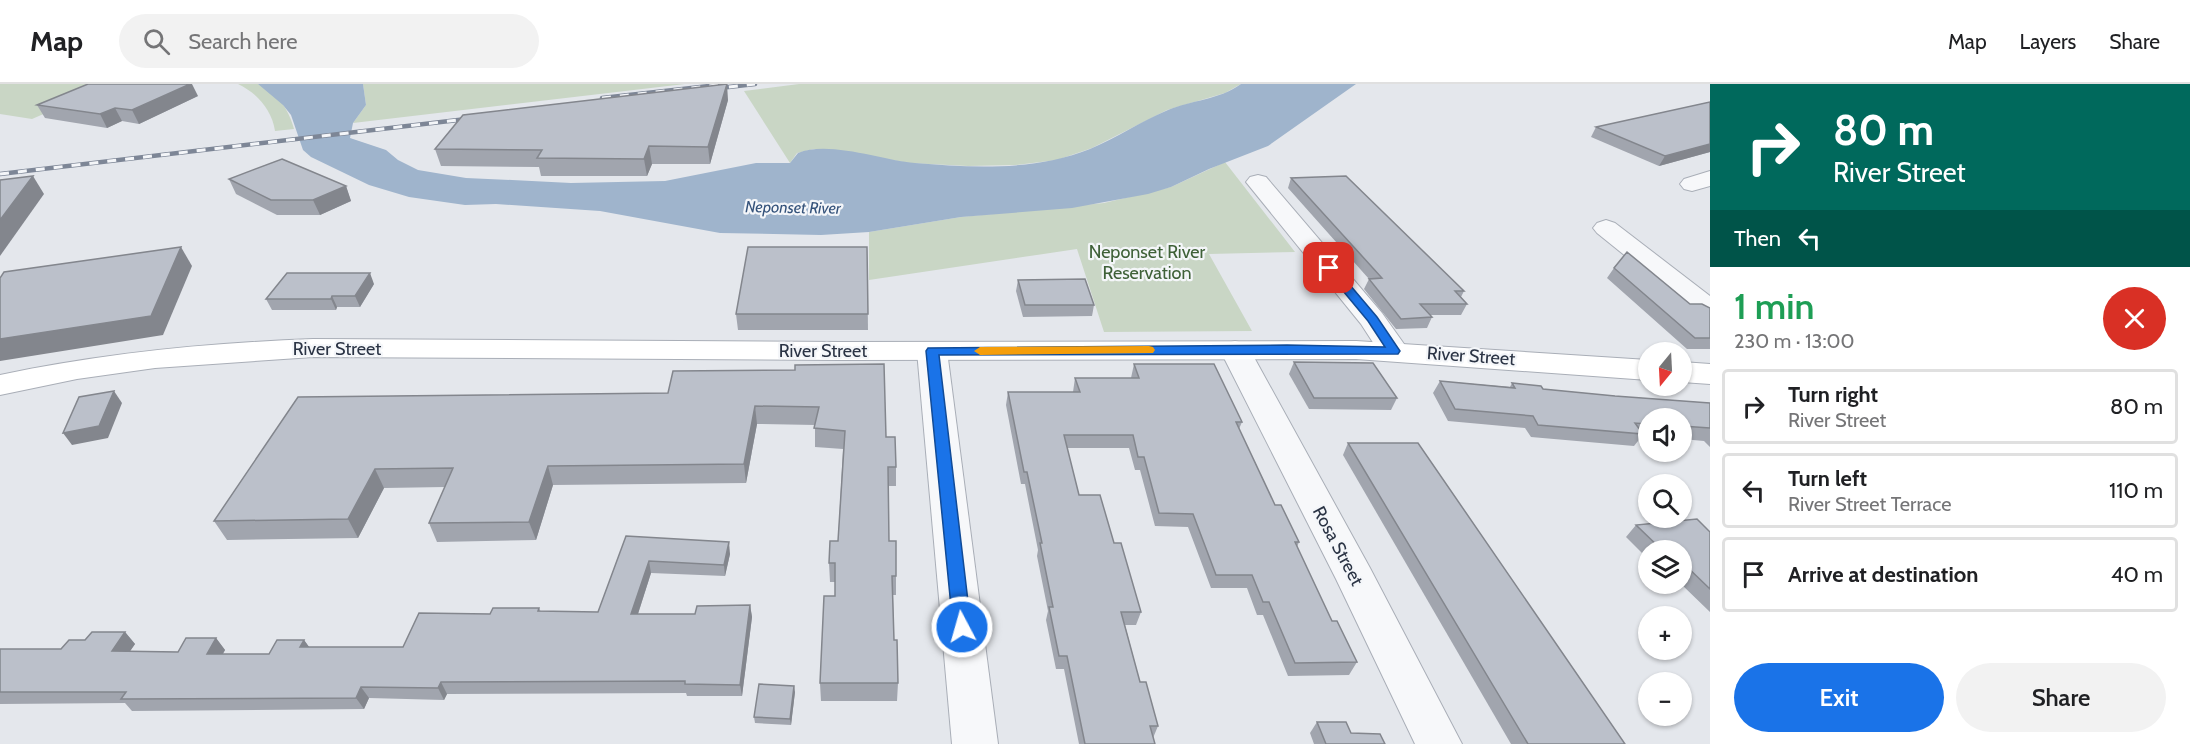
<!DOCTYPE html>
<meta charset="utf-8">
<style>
:root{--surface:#fff;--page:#f2f2f2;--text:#202124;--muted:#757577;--line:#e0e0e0;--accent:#1a73e8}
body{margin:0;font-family:Cabin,sans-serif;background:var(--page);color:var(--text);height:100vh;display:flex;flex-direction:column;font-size:22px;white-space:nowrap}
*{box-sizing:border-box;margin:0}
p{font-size:20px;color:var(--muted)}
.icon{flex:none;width:33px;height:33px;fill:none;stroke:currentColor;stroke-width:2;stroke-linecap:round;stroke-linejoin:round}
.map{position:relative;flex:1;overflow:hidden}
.sheet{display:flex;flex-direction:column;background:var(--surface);width:480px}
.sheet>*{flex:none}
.guide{background:#00695c;color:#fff;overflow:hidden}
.needle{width:39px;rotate:198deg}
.buttons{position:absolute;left:1638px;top:258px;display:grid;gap:12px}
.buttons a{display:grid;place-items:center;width:54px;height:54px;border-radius:50%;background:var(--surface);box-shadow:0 2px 4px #0004;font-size:30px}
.pin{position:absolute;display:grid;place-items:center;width:51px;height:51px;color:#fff;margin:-26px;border-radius:12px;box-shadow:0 3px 9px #0006}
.me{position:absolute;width:66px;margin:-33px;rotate:354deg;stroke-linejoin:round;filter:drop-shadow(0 0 4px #0008)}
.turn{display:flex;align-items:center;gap:21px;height:126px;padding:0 24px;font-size:27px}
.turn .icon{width:78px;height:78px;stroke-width:2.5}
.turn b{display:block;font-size:42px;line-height:51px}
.then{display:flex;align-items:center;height:57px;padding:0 24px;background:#0003;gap:12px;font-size:22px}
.round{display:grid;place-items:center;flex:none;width:63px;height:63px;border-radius:32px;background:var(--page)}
.headline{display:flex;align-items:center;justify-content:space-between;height:102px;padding:0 24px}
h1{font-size:36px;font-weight:600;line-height:45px;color:#1e9e55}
.cta{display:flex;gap:12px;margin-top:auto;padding:12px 24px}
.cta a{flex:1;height:69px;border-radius:36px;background:var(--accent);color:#fff;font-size:24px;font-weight:600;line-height:69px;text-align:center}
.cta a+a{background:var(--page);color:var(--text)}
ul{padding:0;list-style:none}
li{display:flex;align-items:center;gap:18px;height:75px;margin:0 12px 9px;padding:0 12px;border:3px solid var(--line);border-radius:6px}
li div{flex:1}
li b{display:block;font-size:22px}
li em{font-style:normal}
header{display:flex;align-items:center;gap:36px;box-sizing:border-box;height:84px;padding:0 30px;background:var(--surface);border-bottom:2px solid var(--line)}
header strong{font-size:28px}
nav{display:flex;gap:33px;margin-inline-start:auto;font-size:21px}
.search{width:420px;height:54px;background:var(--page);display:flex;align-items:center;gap:15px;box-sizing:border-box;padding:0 21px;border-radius:33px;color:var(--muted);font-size:22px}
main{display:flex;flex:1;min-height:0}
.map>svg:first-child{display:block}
.green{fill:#c9d6c5}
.water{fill:#9fb4cc}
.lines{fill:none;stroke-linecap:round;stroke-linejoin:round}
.street-casing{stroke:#a9aeb7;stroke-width:2}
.secondary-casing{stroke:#a9aeb7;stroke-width:2}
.street{fill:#f7f8fa;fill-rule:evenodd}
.secondary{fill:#fff;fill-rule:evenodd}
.rail-casing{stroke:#7d8696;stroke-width:4.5}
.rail{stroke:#f4f6f9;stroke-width:3;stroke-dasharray:9;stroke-linecap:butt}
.wall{fill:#a1a5ae}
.shaded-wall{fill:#83868d}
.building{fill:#bbc0ca;stroke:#83868d;stroke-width:1.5}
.route{fill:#1a73e8;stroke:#114b97;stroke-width:1.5}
.slow{fill:#f59e0b}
.labels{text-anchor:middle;stroke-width:4.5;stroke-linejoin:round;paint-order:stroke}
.far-water-label{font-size:16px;font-style:italic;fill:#34527a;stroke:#f4f6f9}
.park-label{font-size:18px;fill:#3f6138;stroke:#f4f6f9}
.street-label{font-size:18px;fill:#2b3445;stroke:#f4f6f9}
</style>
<header>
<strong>Map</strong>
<div class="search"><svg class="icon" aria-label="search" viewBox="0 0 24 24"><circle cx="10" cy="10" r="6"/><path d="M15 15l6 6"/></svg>Search here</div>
<nav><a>Map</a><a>Layers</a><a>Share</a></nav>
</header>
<main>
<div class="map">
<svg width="1710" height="660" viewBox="0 0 1710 660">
<rect width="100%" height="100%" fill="#e4e7ec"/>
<g class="green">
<path d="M0,0H84L106,3L32,35L0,30Z"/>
<path d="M238,0C244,0 252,0 258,0C276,5 290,28 294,45L275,47C272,26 257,9 238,0Z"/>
<path d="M363,0H685L353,39L366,21Z"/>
<path d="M799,0H1241L1225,9L1167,26L1092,64L1057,76L1015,81L968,82L909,79L839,67L814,65L797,69L790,79L744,7Z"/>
<path d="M1225,78L1295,168L1209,170L1252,247L1104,248L1077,165L869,196V148L961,133L1104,119L1171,103Z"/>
</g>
<path class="water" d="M258,0H363L366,21L353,39L350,54L386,66L398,76L418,86L466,94L512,96L571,99L665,97L756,79H790L798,69C828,56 882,76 915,79C973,84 1035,87 1090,65C1117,54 1141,37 1168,26C1192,16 1219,16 1241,0H1356L1268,62L1209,85L1171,103L1148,110L1072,124L961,133L869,148L821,151L720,149L600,127L496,120L465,121L409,113L369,101L311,73L303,66L291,31L283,21Z"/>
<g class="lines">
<g class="street-casing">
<g id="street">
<path d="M1710,87V102L1692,107L1684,105L1680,100L1684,95Z"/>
<path d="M1258,91L1266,93L1382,229L1409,267L1405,274L1394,276L1383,274L1361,240L1246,98L1250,93Z"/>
<path d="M1606,136L1615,139L1710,212V235L1700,232L1597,149L1593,144L1597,139Z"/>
<path d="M1235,257L1246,260L1250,266L1370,484L1462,660H1415L1336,495L1220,266L1224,260Z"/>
<path d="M932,258L943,260L947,267L998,660H952L917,267L921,260Z"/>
</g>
</g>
<g class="secondary-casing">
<g id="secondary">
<path d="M313,255L841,258L1356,257L1648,276V296L1356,275L841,276L313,273L155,284L77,295L0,311V291C104,269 207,259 313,255Z"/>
<path d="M1682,278L1710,280V300L1682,298Z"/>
</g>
</g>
<use href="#street" class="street"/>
<use href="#secondary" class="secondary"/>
<g class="rail-casing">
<g id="rail">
<path d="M711,5L755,0"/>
<path d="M602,14L718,1"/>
<path d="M0,90L475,34"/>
</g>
</g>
<use href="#rail" class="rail"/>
</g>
<g class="wall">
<path d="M198,12L139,40L122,37L107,44L45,34L37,21Z"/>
<path d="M728,16L710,80H652L647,92H541L539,83L441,82L435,65Z"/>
<path d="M1710,18V68L1659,82L1591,53L1596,43Z"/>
<path d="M1291,94L1464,207L1461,213L1467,220L1461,231H1430L1432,233L1427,244L1396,245L1364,205L1369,195L1288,104Z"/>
<path d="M229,95L346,102L351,117L320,131H277L236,110Z"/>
<path d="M867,163L868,246H738L736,230Z"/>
<path d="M1614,184L1690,220L1710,224V265H1687L1607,194Z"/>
<path d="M1018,196L1094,221L1092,232L1023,233L1016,207Z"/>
<path d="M374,200L360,223H337L336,226H272L266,215Z"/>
<path d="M1294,278L1397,314L1391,326L1309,325L1289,290Z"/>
<path d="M1134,280L1242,338L1239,345L1275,421L1299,458L1297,463L1332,537L1357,578L1349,591L1288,592L1263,531H1257L1247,504H1211L1188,443L1155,442L1140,386H1135L1129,364H1067L1079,411L1114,459L1141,528L1136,541H1125L1140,598L1158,642L1153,654L1155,660H1079L1064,585H1056L1046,536L1048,527L1037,472L1038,466L1025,400H1021L1006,321L1008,308H1073L1075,294H1131Z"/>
<path d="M795,286L886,353L896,383V402H888L889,457L896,492V511H893L894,556L898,599L897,617H821L820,599L835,512V498H830L829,479L838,457L843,365L815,363V341L757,340L746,399L553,401L536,456L437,458L429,439L445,403L384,404L358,454L227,456L214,437L298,313L668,309Z"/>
<path d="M1440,297L1510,303L1512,299L1543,305L1615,312L1710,319V363L1704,357L1682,355V334H1648V352H1642L1634,362L1531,353L1525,344L1448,337L1433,309Z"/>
<path d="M1348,359L1625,660H1511L1343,371Z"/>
<path d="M1636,441L1710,448V528L1681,500L1682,466H1648V475L1626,453Z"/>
<path d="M626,452L730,470L725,492L651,489L638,530H695L750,521L752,533L742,612H687L686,609L447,610L444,616L369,614L364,625L132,627L125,619L0,620V565H61L85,556L125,548L135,560L130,567L178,568L216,554L225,566L223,570H269L304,556L309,563H403L490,530L539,524L541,528H598Z"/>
<path d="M795,608L791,641L755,639L754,633Z"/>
<path d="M1317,638L1385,660H1314L1310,649Z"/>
</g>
<g class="shaded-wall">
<path d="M190,0H192L198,12L139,40L132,26Z"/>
<path d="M727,0L728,16L710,80L708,63Z"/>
<path d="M115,24L122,37L107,44L100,30Z"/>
<path d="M1710,60V68L1659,82L1665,72Z"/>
<path d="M649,62L652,80L647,92L644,75Z"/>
<path d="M33,92L44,110L0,172V136Z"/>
<path d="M346,102L351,117L320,131L313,116Z"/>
<path d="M181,163L192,182L163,251L0,277V255Z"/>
<path d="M370,189L374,200L360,223L355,212Z"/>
<path d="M332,212L337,223L336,226L331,215Z"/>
<path d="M114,307L122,319L108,354L72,361L63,349Z"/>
<path d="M755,322L757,340L746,399L744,380Z"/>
<path d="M548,382L553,401L536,456L529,438Z"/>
<path d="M375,385L384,404L358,454L348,435Z"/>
<path d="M729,458L730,470L725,492L724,481Z"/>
<path d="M649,477L651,489L634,542L631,530Z"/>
<path d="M750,521L752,533L742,612L740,601Z"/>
<path d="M125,548L135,560L122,579L112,567Z"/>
<path d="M216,554L225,566L216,581L207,570Z"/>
<path d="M304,556L312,567L300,563Z"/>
<path d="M441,598L447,610L444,616L438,604Z"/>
<path d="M794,602L795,608L791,641L790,635Z"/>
<path d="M361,603L369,614L364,625L356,614Z"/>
</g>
<g class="building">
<path d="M88,0H190L132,26L115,24L100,30L37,21Z"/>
<path d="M727,0L708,63L649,62L644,75L537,74L542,66L435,65L463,31Z"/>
<path d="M1710,18V60L1665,72L1596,43Z"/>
<path d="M282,75L346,102L313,116H271L229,95Z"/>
<path d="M33,92L0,136V96Z"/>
<path d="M1346,92L1464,207H1455L1467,220H1420L1432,233L1401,235L1369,195L1382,194L1291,94Z"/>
<path d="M181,163L151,232L0,255V194L4,188Z"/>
<path d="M748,163H867L868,230H736Z"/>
<path d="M1627,168L1690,220H1702L1710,224V254H1695L1614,184Z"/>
<path d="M287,189H370L355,212H332L331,215H266Z"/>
<path d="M1085,195L1094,221H1025L1018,196Z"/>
<path d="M1294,278L1373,279L1397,314H1314Z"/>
<path d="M884,280L886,353H895L896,383H888L889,457H896V492H892L894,556H897L898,599H820L824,512H835V479H829L830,457H838L845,347L814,344L819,323L755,322L744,380L548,382L529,438L429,439L453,384L375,385L348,435L214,437L298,313L668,309L673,287L795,286V281Z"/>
<path d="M1134,280H1214L1242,338H1236L1275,421H1281L1299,458H1295L1332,537H1337L1357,578L1295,579L1269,518H1263L1252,491H1216L1193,430L1159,429L1144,373H1138L1133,351H1064L1079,411H1100L1114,459H1121L1141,528H1121L1140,598H1146L1158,642H1150L1155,660H1085L1067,572H1059L1049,523H1053L1040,459H1042L1027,388H1024L1008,308H1080L1075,294H1139Z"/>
<path d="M1440,297L1515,304L1512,299L1541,302L1543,305L1615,312L1710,319V344L1682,342V334H1648V340L1635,339L1643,350L1538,341L1533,332L1455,325Z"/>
<path d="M114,307L99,342L63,349L79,313Z"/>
<path d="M1348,359H1418L1625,660H1528Z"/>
<path d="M1697,435L1710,448V505L1682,478V466H1662L1636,441Z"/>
<path d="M626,452L729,458L724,481L649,477L631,530H695L697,522L750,521L740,601L685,600V597L441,598L438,604L361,603L356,614L121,615L126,608H0V565H61L69,556H85L92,548H125L112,567L178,568L186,554H216L207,570H269L277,556H304L300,563H403L419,529L490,530L493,524H539L538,527L598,528Z"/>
<path d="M759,600L794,602L790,635L754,633Z"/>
<path d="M1317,638H1346L1351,649L1380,650L1385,660H1326Z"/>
</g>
<path class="route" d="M1329,180L1333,181L1377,233L1400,267L1398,270L939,271L971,543L968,548L962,550L956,548L953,543L926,267L928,264L1287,261L1385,263L1368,237L1324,184Z"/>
<path class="slow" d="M1149,262L1153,263L1155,266L1153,269L980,271L974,267L980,263Z"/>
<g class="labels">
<g class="far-water-label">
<text transform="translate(793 123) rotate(1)" y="6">Neponset River</text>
</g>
<g class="park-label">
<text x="1147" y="174">Neponset River<tspan x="1147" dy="21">Reservation</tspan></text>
</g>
<g class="street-label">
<text x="337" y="271">River Street</text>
<text x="823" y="273">River Street</text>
<text transform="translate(1471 272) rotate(4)" y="6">River Street</text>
<text transform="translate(1338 462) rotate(62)" y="6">Rosa Street</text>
</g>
</g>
</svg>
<div class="buttons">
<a><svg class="needle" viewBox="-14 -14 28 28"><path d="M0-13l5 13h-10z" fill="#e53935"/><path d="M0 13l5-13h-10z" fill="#757577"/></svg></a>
<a><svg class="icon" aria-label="sound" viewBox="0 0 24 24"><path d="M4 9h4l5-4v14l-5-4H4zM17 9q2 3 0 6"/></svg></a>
<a><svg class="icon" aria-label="search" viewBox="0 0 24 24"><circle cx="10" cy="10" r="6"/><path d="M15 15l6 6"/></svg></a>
<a><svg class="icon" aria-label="layers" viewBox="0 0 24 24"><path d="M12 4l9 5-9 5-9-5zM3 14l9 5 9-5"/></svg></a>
<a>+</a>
<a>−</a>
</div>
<div class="pin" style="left:1329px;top:184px;background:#d93025"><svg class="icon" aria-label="arrive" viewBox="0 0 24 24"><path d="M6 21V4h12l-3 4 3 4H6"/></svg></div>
<svg class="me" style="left:962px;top:543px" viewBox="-20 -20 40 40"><circle r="17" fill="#1a73e8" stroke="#fff" stroke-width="3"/><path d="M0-11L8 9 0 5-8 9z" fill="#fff"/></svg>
</div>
<section class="sheet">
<div class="guide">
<div class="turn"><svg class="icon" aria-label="right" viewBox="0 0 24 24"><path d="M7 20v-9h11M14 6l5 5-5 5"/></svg><div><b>80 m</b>River Street</div></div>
<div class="then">Then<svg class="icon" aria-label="left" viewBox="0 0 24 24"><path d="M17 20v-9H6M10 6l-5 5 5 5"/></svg></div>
</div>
<div class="headline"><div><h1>1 min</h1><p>230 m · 13:00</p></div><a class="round" style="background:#d93025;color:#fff"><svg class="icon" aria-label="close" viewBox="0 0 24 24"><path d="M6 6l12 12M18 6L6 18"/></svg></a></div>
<ul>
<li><svg class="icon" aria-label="right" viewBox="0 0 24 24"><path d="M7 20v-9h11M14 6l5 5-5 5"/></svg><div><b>Turn right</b><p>River Street</p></div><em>80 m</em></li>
<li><svg class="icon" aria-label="left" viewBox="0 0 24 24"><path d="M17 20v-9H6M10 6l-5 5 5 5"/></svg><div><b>Turn left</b><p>River Street Terrace</p></div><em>110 m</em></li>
<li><svg class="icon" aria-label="arrive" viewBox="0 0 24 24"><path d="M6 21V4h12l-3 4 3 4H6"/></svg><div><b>Arrive at destination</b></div><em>40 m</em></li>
</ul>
<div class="cta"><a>Exit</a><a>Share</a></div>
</section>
</main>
